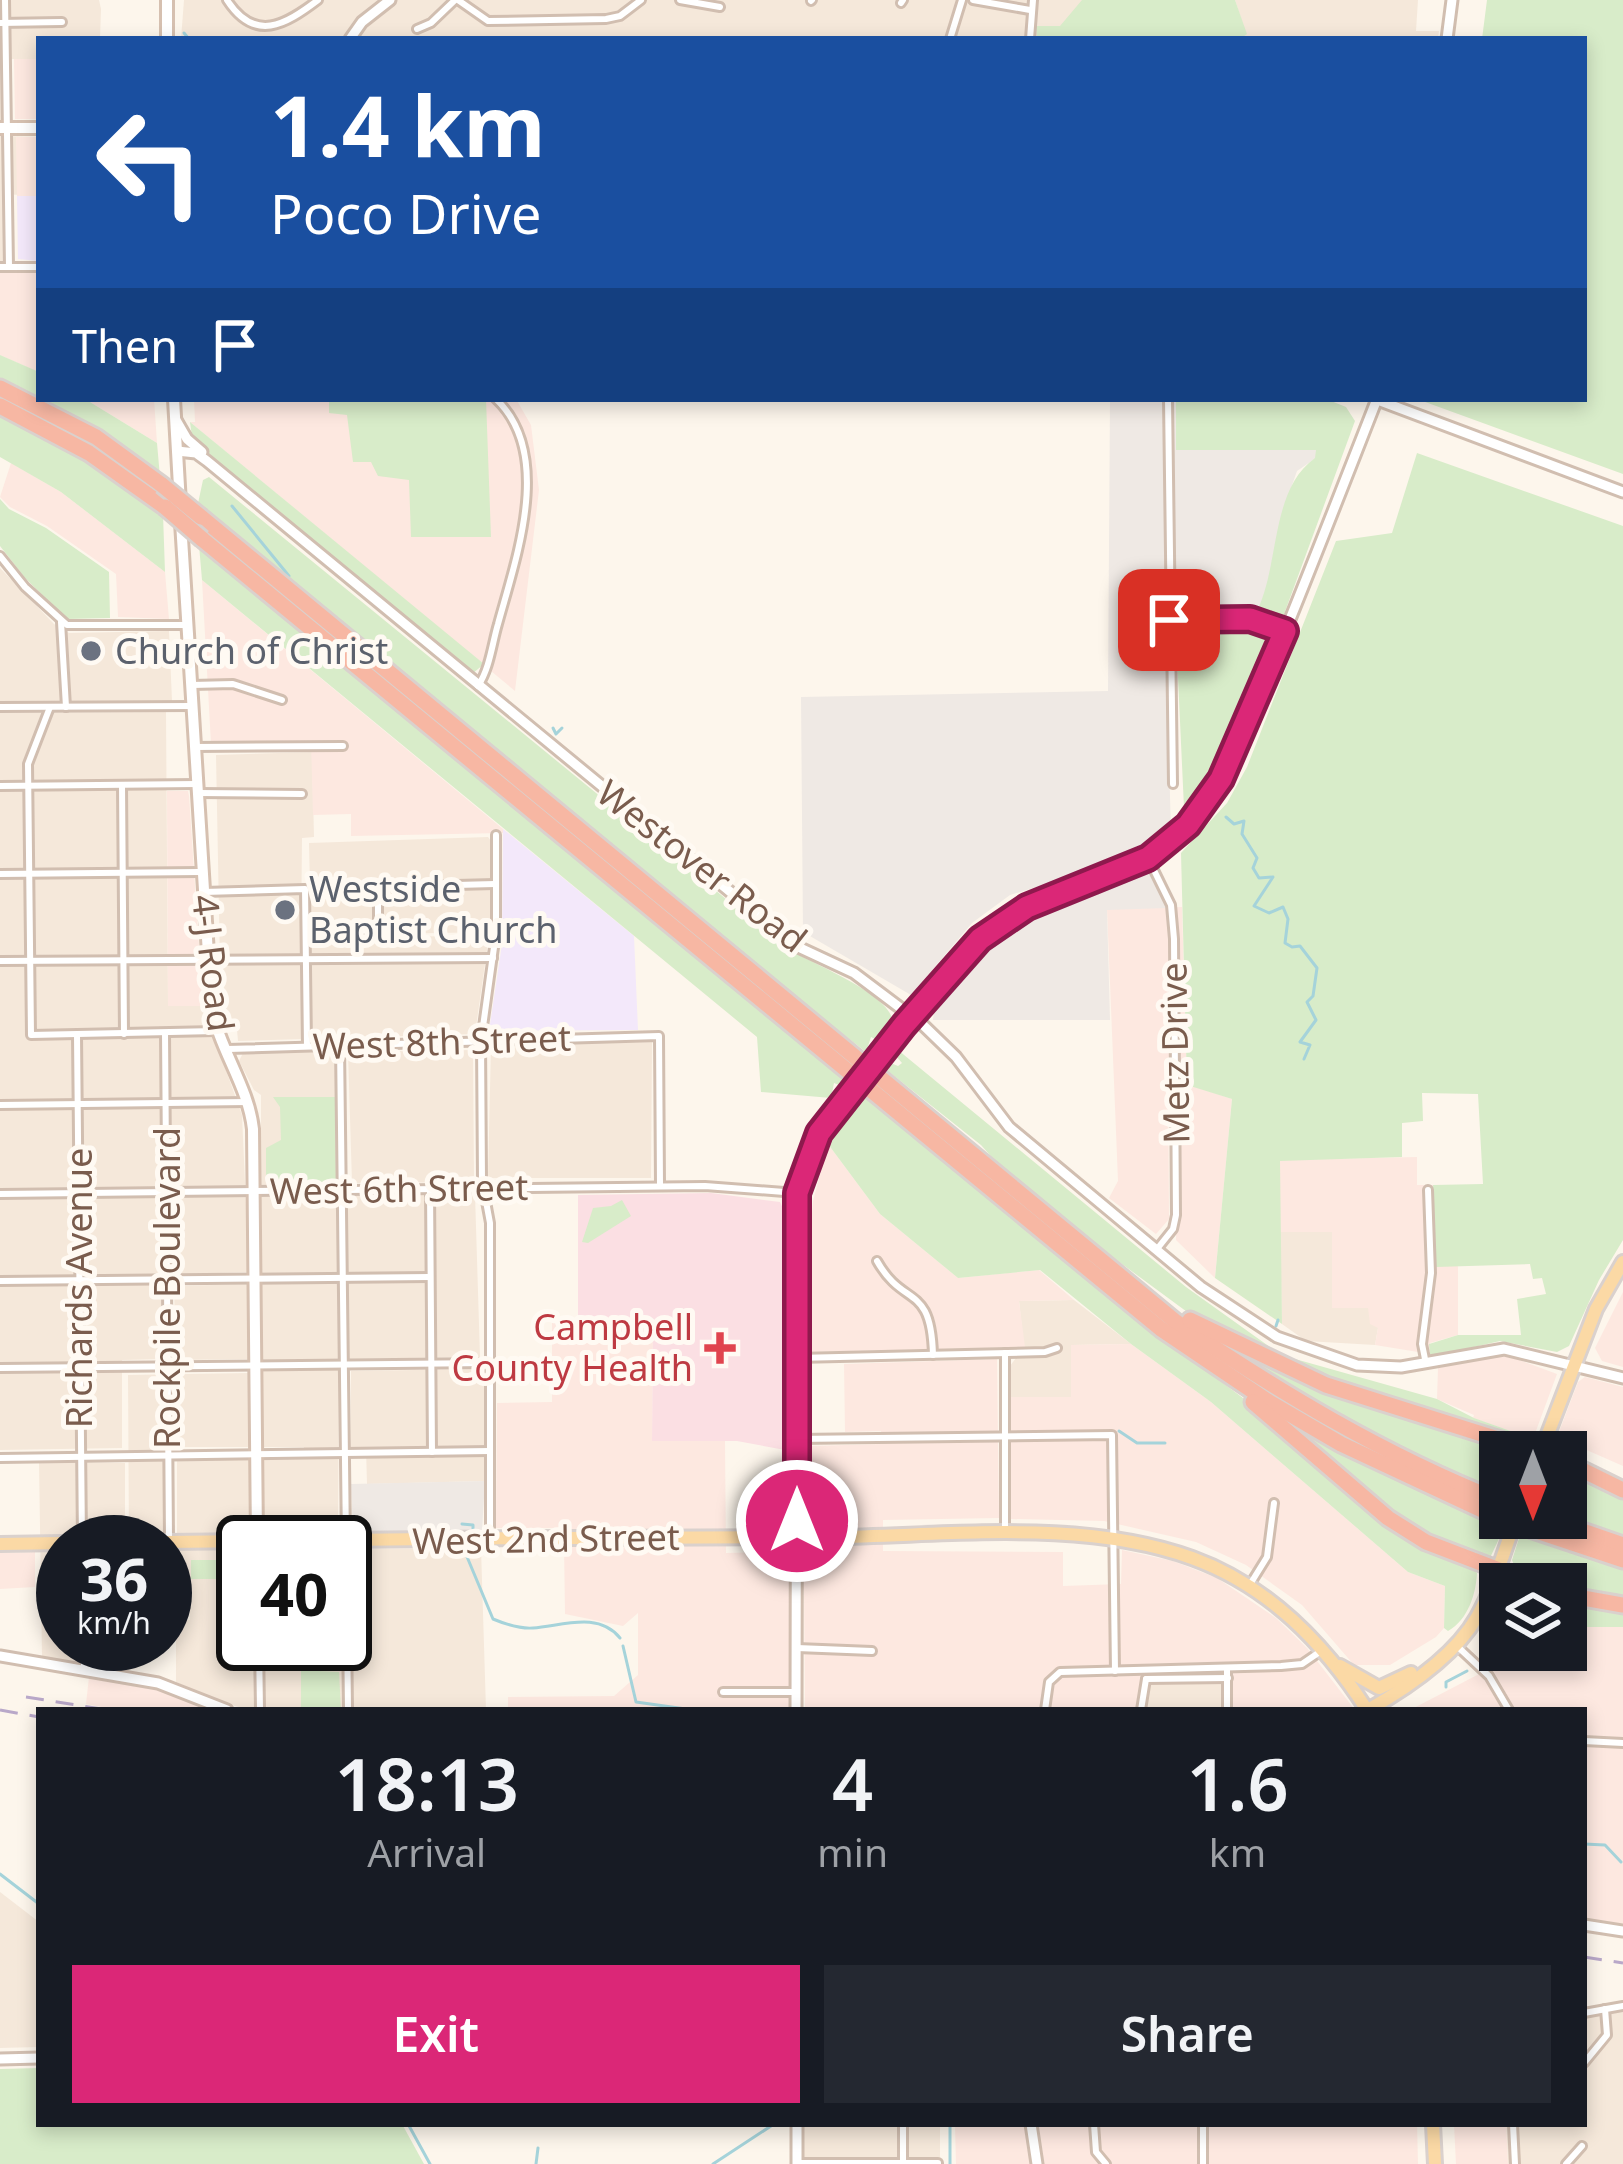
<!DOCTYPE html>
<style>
:root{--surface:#171b24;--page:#242831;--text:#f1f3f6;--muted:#9ea1a6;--accent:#db2777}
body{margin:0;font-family:"Noto Sans",sans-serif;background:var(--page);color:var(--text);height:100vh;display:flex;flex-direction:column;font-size:45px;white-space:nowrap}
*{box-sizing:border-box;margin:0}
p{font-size:39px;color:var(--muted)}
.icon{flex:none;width:66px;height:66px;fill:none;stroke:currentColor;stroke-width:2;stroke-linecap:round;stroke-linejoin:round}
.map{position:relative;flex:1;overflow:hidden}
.drawer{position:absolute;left:36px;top:1707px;width:1551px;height:420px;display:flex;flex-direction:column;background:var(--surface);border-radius:0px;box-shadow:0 6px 18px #0003}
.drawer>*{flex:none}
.top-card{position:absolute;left:36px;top:36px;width:1551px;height:366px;border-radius:0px;box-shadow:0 6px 18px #0003;background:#1a4fa0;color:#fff;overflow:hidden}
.needle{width:78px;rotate:180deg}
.controls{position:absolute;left:1479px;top:1431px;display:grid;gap:24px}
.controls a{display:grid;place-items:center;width:108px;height:108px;border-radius:0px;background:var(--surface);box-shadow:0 6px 18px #0003;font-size:60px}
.speed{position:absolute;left:36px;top:1515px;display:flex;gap:24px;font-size:60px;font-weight:700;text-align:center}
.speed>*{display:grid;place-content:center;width:156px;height:156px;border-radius:50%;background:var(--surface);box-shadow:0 6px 18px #0003;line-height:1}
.speed small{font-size:30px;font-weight:400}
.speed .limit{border:6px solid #111;border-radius:18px;background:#fff;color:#111}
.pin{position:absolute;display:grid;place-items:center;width:102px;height:102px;color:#fff;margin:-51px;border-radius:24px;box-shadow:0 6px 18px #0006}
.me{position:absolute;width:132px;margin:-66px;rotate:0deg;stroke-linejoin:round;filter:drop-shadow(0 0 9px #0008)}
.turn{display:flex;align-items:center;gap:42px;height:252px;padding:0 36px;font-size:54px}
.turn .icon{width:156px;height:156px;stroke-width:2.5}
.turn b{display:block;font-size:84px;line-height:102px}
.then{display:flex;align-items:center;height:114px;padding:0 36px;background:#0003;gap:24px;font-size:45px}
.eta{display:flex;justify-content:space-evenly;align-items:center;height:204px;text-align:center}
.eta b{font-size:72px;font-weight:600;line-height:84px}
.cta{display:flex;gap:24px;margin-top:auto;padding:24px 36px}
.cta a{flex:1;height:138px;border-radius:0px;background:var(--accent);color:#fff;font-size:48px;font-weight:600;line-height:138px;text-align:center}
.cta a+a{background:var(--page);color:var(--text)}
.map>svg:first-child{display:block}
.residential{fill:#f5e8da}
.commercial{fill:#fde8e0}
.industrial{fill:#efe9e4}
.education{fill:#f3e8fa}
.medical{fill:#fbdfe3}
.green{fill:#d8ecc9}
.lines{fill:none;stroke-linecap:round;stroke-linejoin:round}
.stream{stroke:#a5d3da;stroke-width:3}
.minor-casing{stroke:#d1beb0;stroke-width:12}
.tertiary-casing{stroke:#d1beb0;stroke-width:15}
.secondary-casing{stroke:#d6c0b0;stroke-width:16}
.primary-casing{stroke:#dad1cd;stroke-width:18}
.motorway-casing{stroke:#dad1cd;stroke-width:21}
.minor{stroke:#fff;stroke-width:6}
.tertiary{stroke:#fff;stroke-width:9}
.secondary{stroke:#fff;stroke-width:10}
.primary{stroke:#fbd9a5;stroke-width:12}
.motorway{stroke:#f7b7a3;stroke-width:15}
.rail{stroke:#b9a8c9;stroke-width:3;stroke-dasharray:18 12;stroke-linecap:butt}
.tertiary-bridge-casing{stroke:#d1beb0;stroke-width:15;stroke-linecap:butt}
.motorway-bridge-casing{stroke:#dad1cd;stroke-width:21;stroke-linecap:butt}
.tertiary-bridge{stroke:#fff;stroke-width:9}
.motorway-bridge{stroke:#f7b7a3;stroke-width:15}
.route-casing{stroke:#8e194d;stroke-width:30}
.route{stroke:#db2777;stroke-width:21}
.worship-dot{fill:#6b7280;stroke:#fffaf3;stroke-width:4.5}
.health-dot{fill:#e0444e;stroke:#fffaf3;stroke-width:4.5}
.labels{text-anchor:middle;stroke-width:10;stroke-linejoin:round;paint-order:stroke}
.worship-label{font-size:36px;fill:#5b616d;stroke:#fffaf3;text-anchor:start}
.street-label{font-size:36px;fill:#7a5c4d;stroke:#fffaf3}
.health-label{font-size:36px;fill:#be3a42;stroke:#fffaf3;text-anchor:end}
</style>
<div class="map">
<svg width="1623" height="2164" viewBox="0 0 1623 2164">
<rect width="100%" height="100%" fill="#fdf6ec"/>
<g class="residential">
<path d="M0,0H99L101,9L100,39H39V59H3V136L39,137V196L3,194L4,272L39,273V372L0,355Z"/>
<path d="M184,0H1186L1149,39H181Z"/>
<path d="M1235,0H1418L1416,31H1439L1438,39H1240L1246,34Z"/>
<path d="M0,568L54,624L69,633L169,631L172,701H0Z"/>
<path d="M166,712L168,1006H203L242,1115L249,1272L161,1275L163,1359L122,1360V1448L0,1450V713Z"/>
<path d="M312,752L314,837L302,838L301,937L489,936L475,1034L238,1041L236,1019L221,1018L216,755Z"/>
<path d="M488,837L491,841L490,932L387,934L373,927L311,929L309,843Z"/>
<path d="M652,1042L651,1178H488L491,1045Z"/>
<path d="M473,1050L474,1182L352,1183L348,1052Z"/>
<path d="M335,1051L337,1196L475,1194L480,1357L339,1359L338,1532L177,1534V1459H303L304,1447H164V1542H129L128,1375L249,1373L248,1359L176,1360L174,1286L261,1284V1095L254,1090L239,1061L243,1053Z"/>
<path d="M1280,1232H1332L1333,1308H1369L1378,1328L1375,1345L1306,1341L1282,1324Z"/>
<path d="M1074,1300L1131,1344L1071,1345L1072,1397H1011L1010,1366L1024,1347L1019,1301Z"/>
<path d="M479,1369L485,1372V1481L367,1484L366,1448H351V1371Z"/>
<path d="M39,1462L125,1463V1542H63V1644H126V1672L42,1657Z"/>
<path d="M481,1548L486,1710L247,1709L223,1703L176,1682V1620H190L189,1602L165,1601V1550H243V1644H345V1549Z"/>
<path d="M1234,1674L1229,1710H1144L1150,1675Z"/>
<path d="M0,1892L39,1922V2047L0,2048Z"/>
<path d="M1623,2002V2164H1508L1506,2124H1584V2008Z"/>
<rect x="802" y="2124" width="138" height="40"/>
</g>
<g class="commercial">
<path d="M14,59H39V119H15Z"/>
<path d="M16,137H39V196H17Z"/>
<path d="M0,273H39V372L0,355Z"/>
<path d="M85,399H154L157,443Z"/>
<path d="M194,399H516L531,425L539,490L515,691L190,422H195Z"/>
<path d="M11,463L61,492L165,572L169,619L118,617L116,574L47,526L10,507L0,497Z"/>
<path d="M202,580L503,829V833L351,836V814L313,815L311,741L211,744Z"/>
<path d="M167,791H188L189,796L203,1006H168Z"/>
<path d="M1182,907L1187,1084L1232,1099L1215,1278L1176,1240L1180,1059L1168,1060L1169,1219L1156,1234L1109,1198L1118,1181L1107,909Z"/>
<path d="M828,1144L880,1214L958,1278L1039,1270L1074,1300L1019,1301L1025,1347L811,1352L807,1349V1276L813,1201Z"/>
<path d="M1417,1157V1185H1433L1436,1266H1458V1335L1430,1343V1351L1418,1352L1375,1345L1378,1328L1370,1324L1368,1308H1332V1232H1280L1279,1160Z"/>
<path d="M1623,1292V1367L1602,1361L1595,1348Z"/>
<path d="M552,1321H653L652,1440L725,1441L726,1553L807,1551L808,1446L882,1444L881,1431L845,1432L844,1364L997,1359L999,1518L883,1520V1551L1063,1552V1586L1121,1584L1122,1550L1173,1561L1217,1578L1276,1618L1307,1648L1355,1710H1229L1234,1662L1143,1664L1136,1710H805L804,1590L789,1591V1710H508V1697L614,1696L638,1675V1613L623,1626L565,1614L564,1545L554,1528H496L497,1403L552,1402Z"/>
<path d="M1131,1344L1211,1402L1408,1572L1445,1586L1444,1628L1436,1637L1390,1665H1354L1302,1605L1246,1565L1196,1542L1104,1521L1011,1519V1397H1071V1345Z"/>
<path d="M1486,1356H1509L1557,1374L1533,1439L1473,1418L1474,1415L1437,1399L1438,1368Z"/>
<path d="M1585,1377L1623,1387V1466L1557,1437L1578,1382Z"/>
<path d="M35,1552V1587L0,1589V1553Z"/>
<path d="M1566,1627H1623V1924L1584,1918V1710H1410L1481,1673L1490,1657L1502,1650H1566Z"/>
<path d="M89,1677L159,1688L210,1710H117L86,1704Z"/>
<path d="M955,2124H1417L1418,2164H956Z"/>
<path d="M1454,2124H1506L1508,2164H1456Z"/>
</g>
<g class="industrial">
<path d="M1110,399H1176L1177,450L1316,449V458L1297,471L1283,511L1268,590L1257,611L1165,612L1171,833L1136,856L1153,875L1167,908L1107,910L1110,1020H933L934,1011L974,963L1007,931L1039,913L1112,888V864L1010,895L972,923L911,995L803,932L801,697L1108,691Z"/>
<path d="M485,1481L482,1531H353L351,1484Z"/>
</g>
<g class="education">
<path d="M17,196H39V261L18,259Z"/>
<path d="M503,829L634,936L638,1030L489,1031L502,944Z"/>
</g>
<path class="medical" d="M711,1193L780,1202L786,1215L785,1450L737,1441H652L653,1321H578V1195Z"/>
<g class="green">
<path d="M1082,0H1235L1247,34L1240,39H1037L1036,26H1060Z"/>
<path d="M1487,0H1623V474L1417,399H1584V39H1482Z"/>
<path d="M0,355L39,372V398L0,379Z"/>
<path d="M42,399H85L157,443L160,477L97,431Z"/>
<path d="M329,399H486L491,537H411L409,480L378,476L371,462H353L347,415L329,413Z"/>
<path d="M1176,399H1326L1346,407L1355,421L1283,617L1276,621L1257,611C1280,564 1270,490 1315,458L1316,450H1176Z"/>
<path d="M0,412L94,463L163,514L165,572L61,492L0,457Z"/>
<path d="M190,422L484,664L472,674L193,444Z"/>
<path d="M1417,453L1623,526V1240L1599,1280L1569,1346L1557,1352L1500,1341L1435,1356L1430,1354L1429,1344L1458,1335H1521L1517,1299L1546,1294L1542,1278L1533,1279L1530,1264L1436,1267L1433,1185L1483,1184L1478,1094L1422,1093L1423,1121L1402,1123V1157L1280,1161L1282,1324L1215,1278L1232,1099L1187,1085L1181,853L1227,803L1247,767L1336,541L1392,533Z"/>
<path d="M209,477L781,944C807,963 888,991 893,1021L877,1040L871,1037L866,1052L750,962L197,508L203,480Z"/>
<path d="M0,499L9,509L46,528L109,572L110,618L67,619L25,578L0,546Z"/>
<path d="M199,545L845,1078L839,1085L834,1083L831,1098L761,1092L757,1037L202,580Z"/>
<path d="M1257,633L1266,637C1244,697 1226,760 1184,808L1176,634Z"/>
<path d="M898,1050L1186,1287L1281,1355L1437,1399L1474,1418L1533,1439L1525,1441L1480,1424L1330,1383L1198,1320L1088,1239L1004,1171L981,1145L884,1068L888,1062L898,1066L902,1063L895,1055Z"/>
<path d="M864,1093L1144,1324L1263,1413L1335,1476L1472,1568L1477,1573C1476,1594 1468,1620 1448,1631L1444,1628L1445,1586L1408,1572L1211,1402L1131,1344L1040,1270L958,1278L880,1214L828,1144Z"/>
<path d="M273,1097H335L336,1183L266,1178V1148L281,1140L280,1107Z"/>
<path d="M622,1200L631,1216L588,1243L582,1242L593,1208L611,1206Z"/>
<path d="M1216,1341L1499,1444L1500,1494L1342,1420Z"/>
<path d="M1287,1420L1397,1480L1505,1526L1489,1560L1412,1531L1284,1424Z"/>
<path d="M1573,1470L1623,1495V1537L1563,1518L1566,1471Z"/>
<path d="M1521,1532L1623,1566V1601L1566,1590V1584H1546L1516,1570L1512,1560Z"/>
<rect x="191" y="1560" width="51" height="19"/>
<path d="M1566,1598L1623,1607V1627H1566Z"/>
<path d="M301,1670L339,1672L341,1710H301Z"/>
<path d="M39,2068V2124H402L424,2164H0V2069Z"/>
</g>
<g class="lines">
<g class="stream">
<path d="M184,33L189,39"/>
<path d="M232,506L289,576"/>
<path d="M553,728L556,734L562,728"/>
<path d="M1226,817L1234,824L1244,821L1242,834L1257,858L1253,868L1259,878L1273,877L1254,906L1269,913L1283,907L1288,919L1285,943L1292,947L1300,946L1317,968L1313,996L1307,1002L1316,1020L1300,1042L1310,1045L1304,1059"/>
<path d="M1276,1326L1278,1320"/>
<path d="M1282,1355L1290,1359"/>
<path d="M1119,1431L1137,1443H1165"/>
<path d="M462,1524L473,1525V1529"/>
<path d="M465,1552L493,1619C505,1624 520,1629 533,1628C562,1626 598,1611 620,1638"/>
<path d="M623,1646L636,1702L693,1710"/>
<path d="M1446,1687V1682L1467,1671"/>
<path d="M1584,1844L1605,1845L1621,1862"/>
<path d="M0,1874L39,1904"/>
<path d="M408,2124L430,2164"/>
<path d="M950,2124V2164"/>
<path d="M536,2164L538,2148"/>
<path d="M713,2164L774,2124"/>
</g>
<g class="minor-casing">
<g id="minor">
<path d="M5,0L9,267"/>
<path d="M227,0C255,43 285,25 318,0"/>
<path d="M458,0L488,21L606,19L620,16L641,0"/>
<path d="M680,0L720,7"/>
<path d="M973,0L1030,10"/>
<path d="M811,1L812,0"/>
<path d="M901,3L903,0"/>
<path d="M0,23L62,22"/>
<path d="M417,29L431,23L455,0"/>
<path d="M950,39L962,0"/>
<path d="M1030,39L1033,0"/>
<path d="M0,267H39"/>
<path d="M1168,399L1173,784"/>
<path d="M0,556L25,587L67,625H187"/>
<path d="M1169,620L1250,619L1284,630"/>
<path d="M61,622L66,707"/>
<path d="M192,685L233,684L282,700"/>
<path d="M478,686C490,668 492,644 498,624C516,558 554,454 496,399"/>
<path d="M0,707L192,706"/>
<path d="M50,707L28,764L31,1035L216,1031"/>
<path d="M195,747L343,746"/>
<path d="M122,785L124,1034"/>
<path d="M0,786L197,784"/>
<path d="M198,793L302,794"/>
<path d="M1148,858L1171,905L1174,939L1176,1215L1173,1229L1157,1249"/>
<path d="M0,874L200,872"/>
<path d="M204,892L305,889L307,1046"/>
<path d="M306,932L378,930V887L495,884"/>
<path d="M0,961L493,958"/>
<path d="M165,1033L169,1540"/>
<path d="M77,1035L82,1542"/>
<path d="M340,1045L348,1710"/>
<path d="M228,1049L659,1036L660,1185"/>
<path d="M0,1105L248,1102"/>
<path d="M430,1189L432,1452"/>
<path d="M0,1194L705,1186L797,1193"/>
<path d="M877,1261C904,1309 931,1282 933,1355"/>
<path d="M0,1281L430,1277"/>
<path d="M1005,1353V1531"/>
<path d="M797,1358L1045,1352L1057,1348"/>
<path d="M1426,1364L1422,1344L1431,1273L1428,1190"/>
<path d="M0,1368L488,1363"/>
<path d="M797,1439L1112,1435L1115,1671"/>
<path d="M0,1458L490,1451"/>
<path d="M490,1538V1223L482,1180L481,1041L496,933V835"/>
<path d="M1249,1586L1267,1557L1274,1503"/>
<path d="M84,1644V1670"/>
<path d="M259,1644L260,1710"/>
<path d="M1458,1647L1489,1676L1509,1710"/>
<path d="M797,1648L872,1651"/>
<path d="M1146,1679L1228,1678"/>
<path d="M723,1692H796"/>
<path d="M1045,1710L1049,1682L1060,1672L1281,1666L1302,1664L1321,1651"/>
<path d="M1141,1710L1146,1679"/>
<path d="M1227,1710V1668"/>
<path d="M1584,1741L1623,1743"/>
<path d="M1584,2013L1623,2006"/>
<path d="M1584,2063L1607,2035L1605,2009"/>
<path d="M903,2124V2162"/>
<path d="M1094,2124L1096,2152L1106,2164"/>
<path d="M1513,2124L1515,2164"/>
<path d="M797,2163H938"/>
<path d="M1203,2164V2124"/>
<path d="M1566,2164L1582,2146"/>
</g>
</g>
<g class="tertiary-casing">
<g id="tertiary">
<path d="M350,39L362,22L390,0"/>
<path d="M1447,39L1452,0"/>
<path d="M1375,399L1623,492"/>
<path d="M176,420L187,439L202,452"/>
<path d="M177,451L196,453L207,461L796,946L854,973L923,1025L956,1057L1009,1127L1201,1287L1277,1337L1357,1365L1401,1367L1504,1349L1623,1378"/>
<path d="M889,1045C928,993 971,935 1030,906C1077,883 1129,875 1170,841C1229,793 1252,712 1280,644C1313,563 1345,481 1377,399"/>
<path d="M0,1656L158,1683L227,1710"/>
<path d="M796,1710L797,1193L809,1153L837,1108"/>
<path d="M1584,1925L1623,1931"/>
<path d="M0,2059L39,2058"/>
<path d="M797,2124V2164"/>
<path d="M1031,2124L1037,2164"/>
</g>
</g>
<g class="secondary-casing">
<g id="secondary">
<path d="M167,0V39"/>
<path d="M0,128H39"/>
<path d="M174,399L180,504"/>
<path d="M181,522L211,1002C217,1047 248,1084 253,1129L257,1541"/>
</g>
</g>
<g class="primary-casing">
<g id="primary">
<path d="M1541,1452L1596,1309L1623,1262"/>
<path d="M165,1542C387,1539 608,1537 830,1537C946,1536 1082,1518 1192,1558C1269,1586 1324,1643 1367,1710"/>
<path d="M0,1544L63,1543"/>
<path d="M1340,1666L1379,1688L1411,1673"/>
<path d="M1368,1710C1407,1688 1454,1657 1477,1617C1494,1587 1504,1551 1516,1519"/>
<path d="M1433,2124L1435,2164"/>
</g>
</g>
<g class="motorway-casing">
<g id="motorway">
<path d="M0,388L96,437L162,485"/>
<path d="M0,406L89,453L165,507"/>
<path d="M201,517L1176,1322C1279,1392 1384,1455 1500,1501"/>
<path d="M202,539L1161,1329L1269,1402L1341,1444L1499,1518"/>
<path d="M1190,1320L1326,1385L1539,1452"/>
<path d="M1253,1402L1388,1518L1426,1542L1536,1584"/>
<path d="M1566,1462L1623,1490"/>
<path d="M1545,1518L1623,1545"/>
<path d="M1533,1530L1623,1560"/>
<path d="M1566,1595L1623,1605"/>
</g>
</g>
<use href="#minor" class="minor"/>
<use href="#tertiary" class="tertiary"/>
<use href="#secondary" class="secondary"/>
<use href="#primary" class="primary"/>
<use href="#motorway" class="motorway"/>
<g class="rail">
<path d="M26,1697L108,1710"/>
<path d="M0,1710L39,1717"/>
<path d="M1584,1957L1623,1963"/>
</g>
<g class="tertiary-bridge-casing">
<path id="tertiary-bridge" d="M837,1108L889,1045"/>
</g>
<g class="motorway-bridge-casing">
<g id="motorway-bridge">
<path d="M162,485L201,517"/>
<path d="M165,507L202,539"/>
<path d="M1499,1518L1533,1530"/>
</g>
</g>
<use href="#tertiary-bridge" class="tertiary-bridge"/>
<use href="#motorway-bridge" class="motorway-bridge"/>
</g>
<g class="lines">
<g class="route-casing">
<path id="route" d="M797,1521V1193L819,1133L904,1025L980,939L1027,907L1148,858L1188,825L1221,779L1285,631L1250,619L1169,620"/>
</g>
<use href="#route" class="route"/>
</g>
<g class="worship-dot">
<circle cx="91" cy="651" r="12"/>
<circle cx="285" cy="910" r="12"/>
</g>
<path class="health-dot" d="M714 1330h12v12h12v12h-12v12h-12v-12h-12v-12h12z"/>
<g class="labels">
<g class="worship-label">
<text x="115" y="664">Church of Christ</text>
<text x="309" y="902">Westside<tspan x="309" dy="41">Baptist Church</tspan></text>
</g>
<g class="street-label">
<text transform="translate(702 866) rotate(38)" y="13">Westover Road</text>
<text transform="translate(213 963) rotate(83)" y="13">4-J Road</text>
<text transform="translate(442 1042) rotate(-2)" y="13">West 8th Street</text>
<text transform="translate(1175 1053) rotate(-91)" y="13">Metz Drive</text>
<text transform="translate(399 1189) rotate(-1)" y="13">West 6th Street</text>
<text transform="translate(79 1288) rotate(-90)" y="13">Richards Avenue</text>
<text transform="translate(167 1288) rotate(-90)" y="13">Rockpile Boulevard</text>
<text transform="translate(546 1539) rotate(-1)" y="13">West 2nd Street</text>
</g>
<g class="health-label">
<text x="693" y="1340">Campbell<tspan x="693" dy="41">County Health</tspan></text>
</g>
</g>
</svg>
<div class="controls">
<a><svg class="needle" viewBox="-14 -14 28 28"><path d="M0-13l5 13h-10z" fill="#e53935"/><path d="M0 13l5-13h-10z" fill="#9ea1a6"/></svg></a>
<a><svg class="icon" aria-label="layers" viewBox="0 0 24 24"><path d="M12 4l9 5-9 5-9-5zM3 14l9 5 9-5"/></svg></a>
</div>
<div class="speed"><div>36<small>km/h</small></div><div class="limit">40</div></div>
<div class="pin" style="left:1169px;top:620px;background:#d93025"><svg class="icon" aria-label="arrive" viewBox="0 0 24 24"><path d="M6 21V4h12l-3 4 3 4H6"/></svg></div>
<svg class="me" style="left:797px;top:1521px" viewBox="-20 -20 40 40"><circle r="17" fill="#db2777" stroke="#fff" stroke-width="3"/><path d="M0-11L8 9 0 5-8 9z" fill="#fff"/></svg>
<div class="top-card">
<div class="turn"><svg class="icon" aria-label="left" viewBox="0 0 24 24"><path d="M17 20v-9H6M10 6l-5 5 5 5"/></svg><div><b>1.4 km</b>Poco Drive</div></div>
<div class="then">Then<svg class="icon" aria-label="arrive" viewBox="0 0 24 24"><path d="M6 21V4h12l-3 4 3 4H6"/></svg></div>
</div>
<section class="drawer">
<div class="eta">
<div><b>18:13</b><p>Arrival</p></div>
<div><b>4</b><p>min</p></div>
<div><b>1.6</b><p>km</p></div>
</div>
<div class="cta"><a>Exit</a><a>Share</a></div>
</section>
</div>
